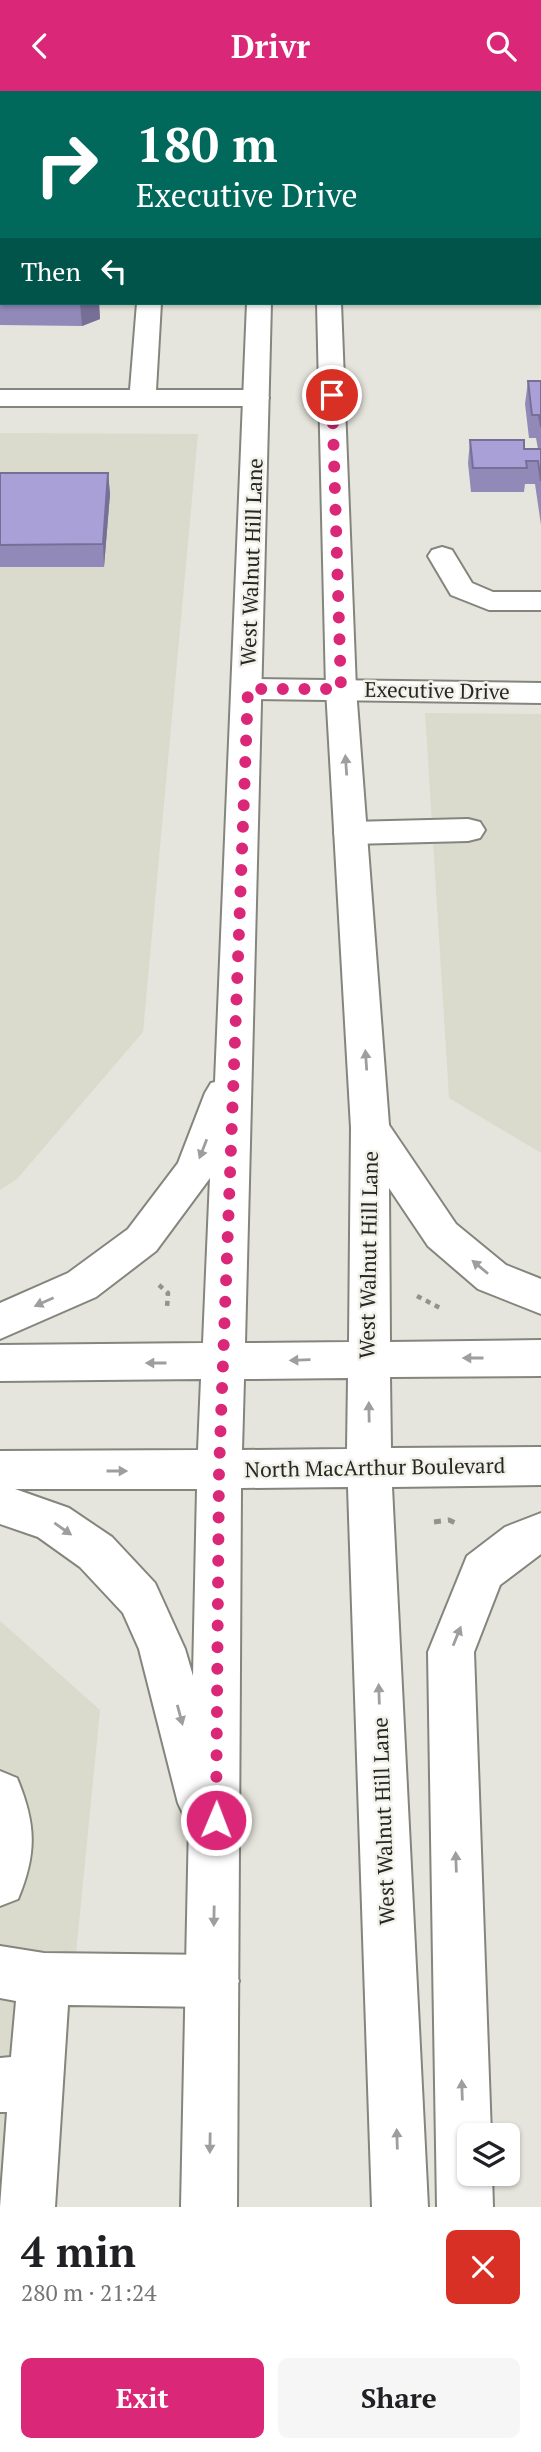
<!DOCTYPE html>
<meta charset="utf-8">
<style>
:root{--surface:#fff;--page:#f6f6f6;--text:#202124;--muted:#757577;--accent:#db2777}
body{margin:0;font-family:"PT Serif",serif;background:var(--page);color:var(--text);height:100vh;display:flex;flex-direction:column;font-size:26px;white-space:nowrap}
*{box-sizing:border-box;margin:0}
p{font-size:23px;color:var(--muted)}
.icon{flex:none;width:38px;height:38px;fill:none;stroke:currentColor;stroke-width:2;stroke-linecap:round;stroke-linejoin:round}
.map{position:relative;height:2116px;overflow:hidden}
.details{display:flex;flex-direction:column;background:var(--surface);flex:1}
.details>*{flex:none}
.hud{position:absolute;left:0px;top:0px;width:542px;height:214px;box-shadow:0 2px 5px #0004;background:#00695c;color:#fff;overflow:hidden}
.controls{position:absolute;left:457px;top:2032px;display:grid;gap:14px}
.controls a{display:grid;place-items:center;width:63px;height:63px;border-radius:10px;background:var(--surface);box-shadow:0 2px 5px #0004;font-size:35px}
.pin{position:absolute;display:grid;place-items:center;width:60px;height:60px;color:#fff;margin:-30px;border:4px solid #fff;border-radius:50%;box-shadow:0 2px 7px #0007}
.me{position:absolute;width:77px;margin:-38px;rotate:1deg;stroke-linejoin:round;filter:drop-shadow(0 0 5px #0008)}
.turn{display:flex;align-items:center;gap:24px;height:147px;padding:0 21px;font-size:32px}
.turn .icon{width:91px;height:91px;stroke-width:2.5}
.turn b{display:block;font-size:49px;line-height:60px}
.then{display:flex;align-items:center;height:66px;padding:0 21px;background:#0003;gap:14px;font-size:26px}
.round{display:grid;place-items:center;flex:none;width:74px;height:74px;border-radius:10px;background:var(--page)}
.headline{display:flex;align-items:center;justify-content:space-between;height:119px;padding:0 21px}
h1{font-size:42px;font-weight:700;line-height:52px}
.action{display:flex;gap:14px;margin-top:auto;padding:14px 21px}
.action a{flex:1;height:80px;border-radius:10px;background:var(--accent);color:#fff;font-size:28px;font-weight:700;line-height:80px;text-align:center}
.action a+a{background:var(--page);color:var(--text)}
header{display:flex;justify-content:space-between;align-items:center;height:91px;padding:0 21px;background:var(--accent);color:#fff;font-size:32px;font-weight:700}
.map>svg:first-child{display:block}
.built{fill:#dadbcc}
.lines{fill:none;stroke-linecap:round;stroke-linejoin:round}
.minor-casing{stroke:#84857d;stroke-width:4}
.major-casing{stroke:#84857d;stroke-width:4}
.path-far1{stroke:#93938d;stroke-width:4.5;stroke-dasharray:5 5;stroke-linecap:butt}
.path{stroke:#93938d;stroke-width:5;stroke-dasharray:7 7;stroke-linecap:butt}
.minor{fill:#fff;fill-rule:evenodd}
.major{fill:#fff;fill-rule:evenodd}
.wall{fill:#918ab9}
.shaded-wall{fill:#767096}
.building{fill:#a9a0d7;stroke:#767096;stroke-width:2}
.oneway{fill:#9e9e9c}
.route{stroke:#db2777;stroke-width:12;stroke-dasharray:0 21.6}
.labels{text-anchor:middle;stroke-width:5;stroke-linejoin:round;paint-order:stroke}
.street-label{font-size:21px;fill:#272724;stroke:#f2f2ea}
</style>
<header><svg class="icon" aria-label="back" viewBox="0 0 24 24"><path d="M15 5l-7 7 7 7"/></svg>Drivr<svg class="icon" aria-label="search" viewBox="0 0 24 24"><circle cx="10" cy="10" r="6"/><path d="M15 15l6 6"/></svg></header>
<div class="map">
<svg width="541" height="2116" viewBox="0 0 541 2116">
<rect width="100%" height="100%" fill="#e5e5dd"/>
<g class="built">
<path d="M0,342L198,343L143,941L17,1088L0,1099Z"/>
<path d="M425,622L541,623V1062L449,1007Z"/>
<path d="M0,1530L100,1619L51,2116H0Z"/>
</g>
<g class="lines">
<g class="minor-casing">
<g id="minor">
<rect x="158" y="0" width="22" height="2"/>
<path d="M137,212H161L156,299H256L265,301L269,307L265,313L256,315H0V299H130Z"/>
<path d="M442,456L452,459L472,492L493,501H541V519H489L451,504L428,465L432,459Z"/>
<path d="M248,588L541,592V612L248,608L237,605L233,598L237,591Z"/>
<path d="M468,728L480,731L485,739L480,747L468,750L351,753L339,750L334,742L339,734L351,731Z"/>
<path d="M0,1680L17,1687C36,1733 37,1762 18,1808L0,1815Z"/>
<path d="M0,1855L44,1862L213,1864L231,1872L239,1890L231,1908L213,1916L68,1914L55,2116H0L7,2021H0V1967L11,1966L16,1910L0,1907Z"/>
</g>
</g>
<g class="major-casing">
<g id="major">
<rect x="248" y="0" width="22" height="2"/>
<rect x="313" y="0" width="22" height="2"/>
<path d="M247,212H271L245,1252L349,1251L351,1037L326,598L317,212H341L356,598L389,1034L456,1133L506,1174L541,1188V1223L478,1198L428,1155L389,1097L390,1251L541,1249V1285L390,1286L391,1357L541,1356V1394L392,1396L428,2116H372L348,1396L241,1397L237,2116H181L189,1731L186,1729L178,1712L139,1558L123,1522L80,1476L38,1446L0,1433V1360L198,1359L201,1288L0,1290V1254L203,1252L210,1087L156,1160L96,1206L0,1248V1212L68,1182L128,1138L178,1072L205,1002L211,992L215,991ZM348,1287L347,1358L242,1359L244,1288ZM15,1398H197L193,1585L185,1558L155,1492L112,1446L69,1417Z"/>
<path d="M541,1422V1463L500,1494L474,1561L491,2044H469V2082H492L493,2116H437L428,1561L467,1465L505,1436Z"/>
</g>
</g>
<g class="path-far1">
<path d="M159,1194L168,1202L167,1217"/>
<path d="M417,1205L442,1218"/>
</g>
<path class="path" d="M434,1431L449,1429L460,1434"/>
<use href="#minor" class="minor"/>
<use href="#major" class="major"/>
</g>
<g class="wall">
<path d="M0,5L2,212H99L100,228L82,235L0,234Z"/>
<path d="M528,290H541V434L535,393H525L524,401H471L468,372L470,349L524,358H538L536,347H529L525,313Z"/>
<path d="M0,382H108L110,403L104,476H0Z"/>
</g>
<g class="shaded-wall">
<path d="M80,212H99L100,228L82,235Z"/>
<path d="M108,382L110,403L104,476L103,453Z"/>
</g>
<g class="building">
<path d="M4,0H116L114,2H3Z"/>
<path d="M506,0H541V58V2H506Z"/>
<path d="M2,3V212L0,211V5Z"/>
<path d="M528,290H541V336L539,324H532Z"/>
<path d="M470,349H524V358H541V390L538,370H526L527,377H473Z"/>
<path d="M0,382H108L103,453L0,454Z"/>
</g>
<defs><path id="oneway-solid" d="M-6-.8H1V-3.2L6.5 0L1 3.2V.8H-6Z" transform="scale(1.75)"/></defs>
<g class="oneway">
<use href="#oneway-solid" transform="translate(346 674) rotate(-94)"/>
<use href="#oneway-solid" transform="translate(366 969) rotate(-94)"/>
<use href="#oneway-solid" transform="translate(203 1058) rotate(111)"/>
<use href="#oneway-solid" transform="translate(480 1176) rotate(-140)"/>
<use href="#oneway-solid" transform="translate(44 1211) rotate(156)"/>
<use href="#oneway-solid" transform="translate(473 1267) rotate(180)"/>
<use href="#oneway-solid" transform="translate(300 1269) rotate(178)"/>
<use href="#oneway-solid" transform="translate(156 1272) rotate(180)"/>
<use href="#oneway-solid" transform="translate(369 1321) rotate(-91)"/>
<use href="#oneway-solid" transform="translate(117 1380)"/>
<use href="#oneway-solid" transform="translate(63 1438) rotate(35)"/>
<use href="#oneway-solid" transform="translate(457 1545) rotate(-68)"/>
<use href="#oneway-solid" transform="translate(379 1603) rotate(-92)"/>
<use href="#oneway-solid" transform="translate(180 1624) rotate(75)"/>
<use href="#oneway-solid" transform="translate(456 1771) rotate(-92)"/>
<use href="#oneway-solid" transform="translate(214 1825) rotate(91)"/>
<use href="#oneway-solid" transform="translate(462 1999) rotate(-92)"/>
<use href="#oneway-solid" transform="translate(397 2048) rotate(-92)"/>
<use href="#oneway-solid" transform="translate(210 2052) rotate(91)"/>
</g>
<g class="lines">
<path class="route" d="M216,1729L219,1380L248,598H341L332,304"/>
</g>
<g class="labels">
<g class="street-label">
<text transform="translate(252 471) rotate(-88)" y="7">West Walnut Hill Lane</text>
<text transform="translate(437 600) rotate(1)" y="7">Executive Drive</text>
<text transform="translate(369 1164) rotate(-89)" y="7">West Walnut Hill Lane</text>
<text transform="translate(375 1377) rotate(-1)" y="7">North MacArthur Boulevard</text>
<text transform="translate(384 1730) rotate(-92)" y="7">West Walnut Hill Lane</text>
</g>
</g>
</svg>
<div class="controls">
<a><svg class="icon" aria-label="layers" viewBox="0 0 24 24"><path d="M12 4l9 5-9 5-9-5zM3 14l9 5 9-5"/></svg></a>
</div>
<div class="pin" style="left:332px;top:304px;background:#d93025"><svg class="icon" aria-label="arrive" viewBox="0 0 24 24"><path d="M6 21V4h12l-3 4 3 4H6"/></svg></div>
<svg class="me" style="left:216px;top:1729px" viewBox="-20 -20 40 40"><circle r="17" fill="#db2777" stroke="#fff" stroke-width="3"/><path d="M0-11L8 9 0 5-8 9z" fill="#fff"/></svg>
<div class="hud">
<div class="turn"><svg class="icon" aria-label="right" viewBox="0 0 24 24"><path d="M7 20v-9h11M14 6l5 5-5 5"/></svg><div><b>180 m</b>Executive Drive</div></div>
<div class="then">Then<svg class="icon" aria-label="left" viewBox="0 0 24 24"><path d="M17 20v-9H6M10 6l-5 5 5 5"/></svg></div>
</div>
</div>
<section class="details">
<div class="headline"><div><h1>4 min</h1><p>280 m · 21:24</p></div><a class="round" style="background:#d93025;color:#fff"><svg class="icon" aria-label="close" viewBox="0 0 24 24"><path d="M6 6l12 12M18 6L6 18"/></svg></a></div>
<div class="action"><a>Exit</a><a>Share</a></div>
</section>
